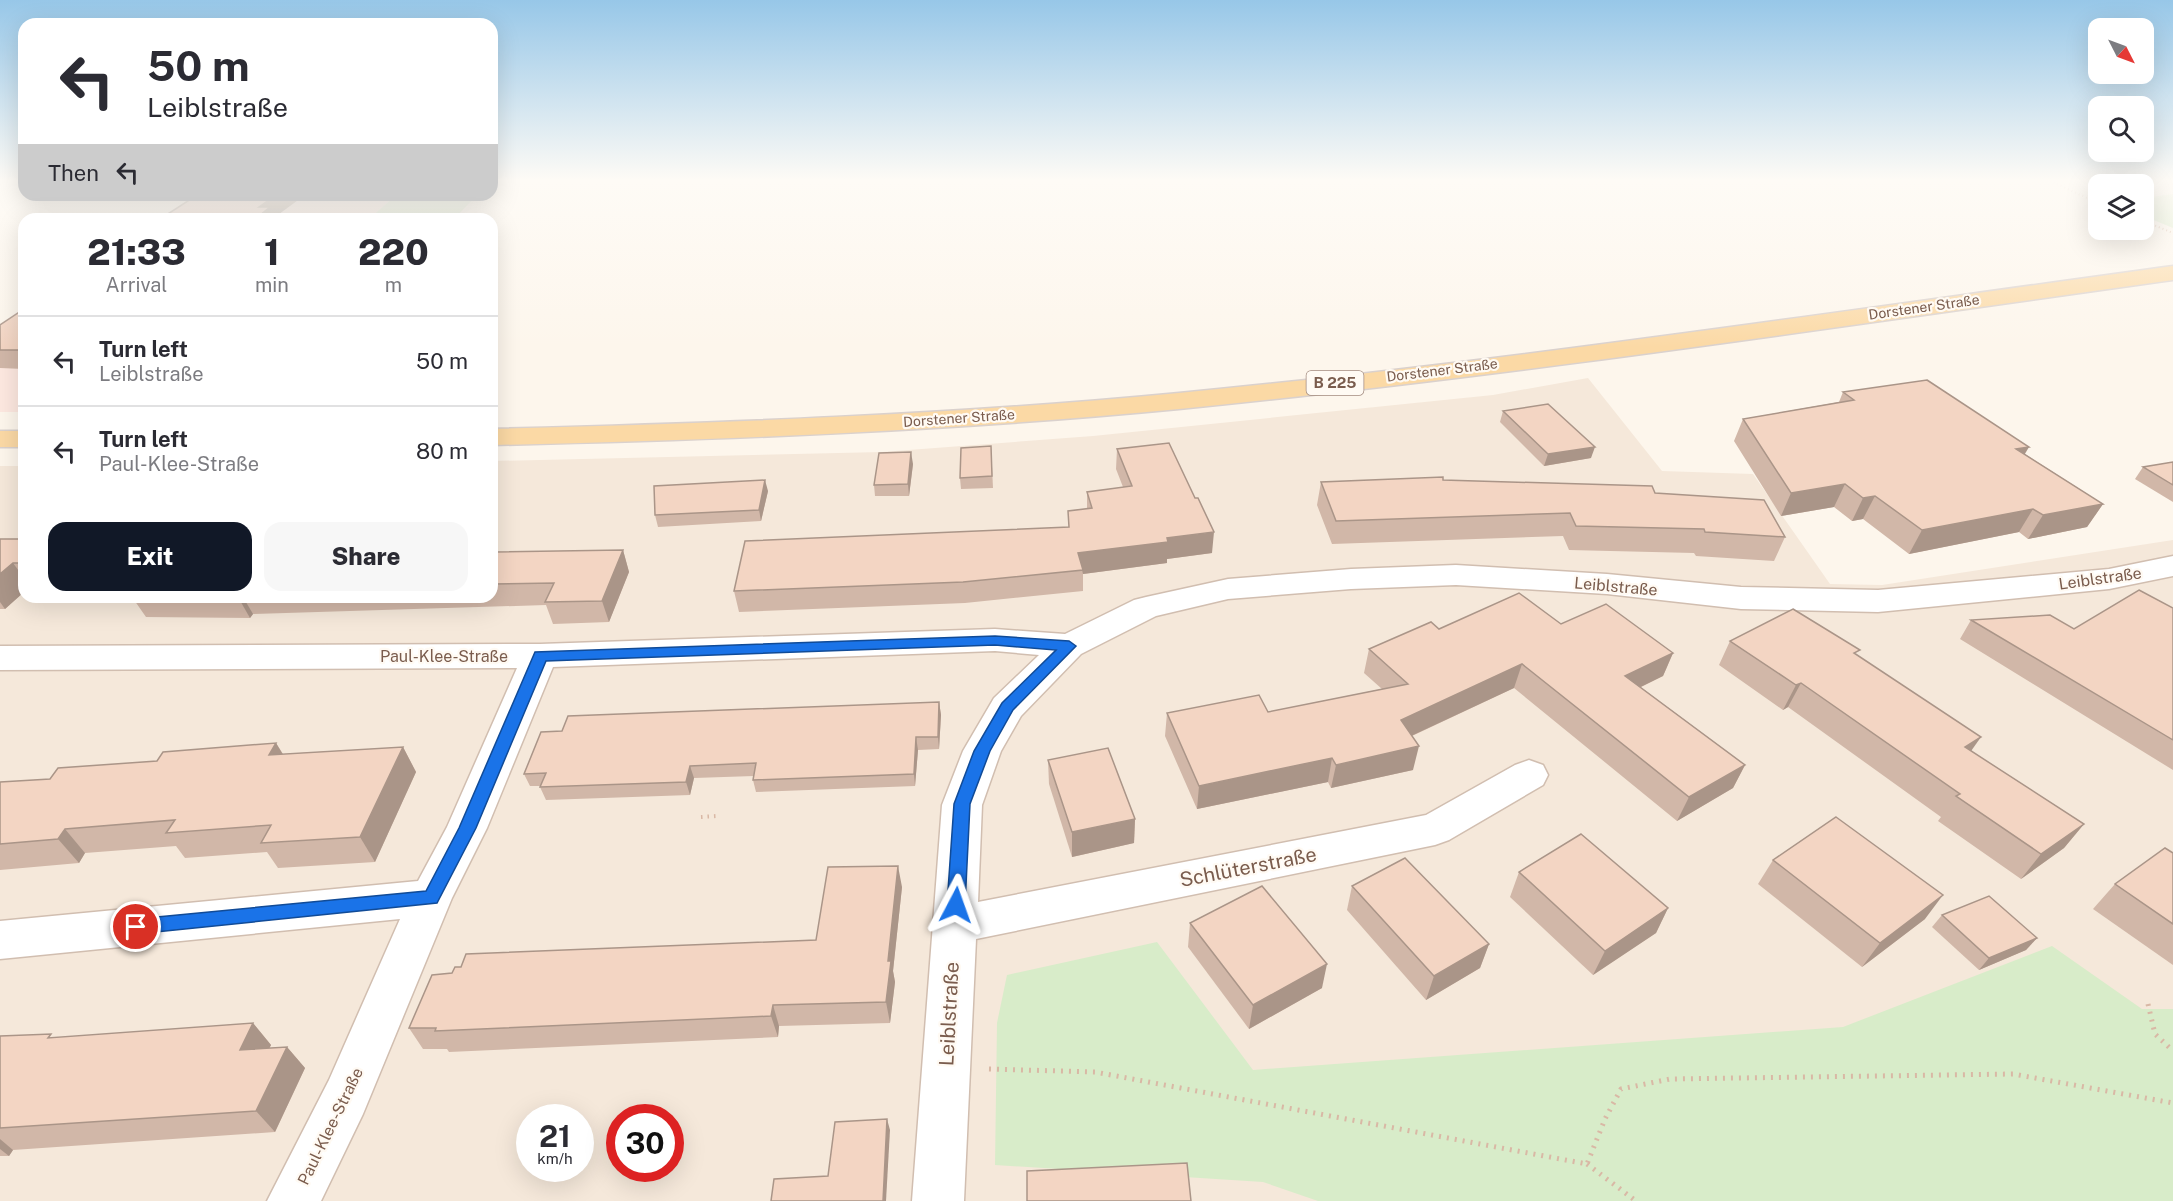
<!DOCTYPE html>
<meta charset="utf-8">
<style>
:root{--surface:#fff;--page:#f7f7f7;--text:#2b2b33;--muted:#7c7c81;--line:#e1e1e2;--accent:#111827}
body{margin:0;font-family:"Public Sans",sans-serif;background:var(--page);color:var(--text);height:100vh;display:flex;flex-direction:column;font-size:22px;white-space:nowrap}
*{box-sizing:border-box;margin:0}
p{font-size:20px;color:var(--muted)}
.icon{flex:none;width:33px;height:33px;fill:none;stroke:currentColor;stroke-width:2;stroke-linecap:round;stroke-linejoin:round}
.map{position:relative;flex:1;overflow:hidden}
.side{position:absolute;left:18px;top:213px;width:480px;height:390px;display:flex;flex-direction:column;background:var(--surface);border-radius:18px;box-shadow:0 6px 24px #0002}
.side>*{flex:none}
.banner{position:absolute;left:18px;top:18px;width:480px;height:183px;border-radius:18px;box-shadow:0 6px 24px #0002;background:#fff;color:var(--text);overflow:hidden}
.needle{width:39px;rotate:132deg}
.tools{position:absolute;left:2088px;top:18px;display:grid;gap:12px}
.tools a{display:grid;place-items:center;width:66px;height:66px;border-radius:12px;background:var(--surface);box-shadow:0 6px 24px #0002;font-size:30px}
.speed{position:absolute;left:516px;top:1104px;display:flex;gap:12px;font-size:30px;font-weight:700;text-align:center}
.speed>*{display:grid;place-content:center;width:78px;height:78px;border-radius:50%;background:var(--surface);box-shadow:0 6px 24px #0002;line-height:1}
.speed small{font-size:15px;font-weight:400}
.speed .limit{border:9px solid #d22;background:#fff;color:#111}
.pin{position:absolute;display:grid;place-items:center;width:51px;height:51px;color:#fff;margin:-26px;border:3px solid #fff;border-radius:50%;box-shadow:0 2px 6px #0007}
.me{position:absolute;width:66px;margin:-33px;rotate:4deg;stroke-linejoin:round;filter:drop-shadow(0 0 4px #0008)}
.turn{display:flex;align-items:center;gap:21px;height:126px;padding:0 30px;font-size:27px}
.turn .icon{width:78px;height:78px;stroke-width:2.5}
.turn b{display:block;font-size:42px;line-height:51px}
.then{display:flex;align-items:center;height:57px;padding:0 30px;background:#0003;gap:12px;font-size:22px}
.eta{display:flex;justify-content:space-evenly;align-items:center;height:102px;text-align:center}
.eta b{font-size:36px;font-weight:800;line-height:42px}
.action{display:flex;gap:12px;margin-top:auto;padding:12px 30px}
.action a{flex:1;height:69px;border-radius:18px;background:var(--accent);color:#fff;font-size:24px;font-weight:800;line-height:69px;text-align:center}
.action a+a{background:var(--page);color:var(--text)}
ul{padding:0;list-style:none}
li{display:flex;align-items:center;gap:18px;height:90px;padding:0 30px;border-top:2px solid var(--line)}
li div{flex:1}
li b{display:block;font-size:22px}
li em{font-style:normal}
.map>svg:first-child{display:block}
.residential{fill:#f5e8da;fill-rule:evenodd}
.commercial{fill:#fde8e0}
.green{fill:#d8ecc9}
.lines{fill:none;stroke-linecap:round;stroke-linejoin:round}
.minor-casing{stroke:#d1beb0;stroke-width:3}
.major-casing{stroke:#dad1cd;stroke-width:3}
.path-far2{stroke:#d9b8a5;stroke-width:2;stroke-dasharray:1 3;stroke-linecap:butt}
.path-far1{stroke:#d9b8a5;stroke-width:4;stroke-dasharray:1.5 5;stroke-linecap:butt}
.path{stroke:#d9b8a5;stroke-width:5;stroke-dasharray:2 6;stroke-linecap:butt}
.minor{fill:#fff;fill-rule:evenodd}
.major{fill:#fbd9a5;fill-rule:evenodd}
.wall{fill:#d1b7a8}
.shaded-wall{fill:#aa9588}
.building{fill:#f3d5c3;stroke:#aa9588;stroke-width:1.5}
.route{fill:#1a73e8;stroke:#114b97;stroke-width:1.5}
.labels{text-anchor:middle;stroke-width:4.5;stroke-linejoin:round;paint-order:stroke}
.far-street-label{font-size:14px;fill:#7a5c4d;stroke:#fffaf3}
.shield{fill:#fffaf3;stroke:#a28b7f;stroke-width:1.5}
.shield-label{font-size:15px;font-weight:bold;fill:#7a5c4d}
.street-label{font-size:16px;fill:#7a5c4d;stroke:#fffaf3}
.near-street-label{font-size:20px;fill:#7a5c4d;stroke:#fffaf3}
</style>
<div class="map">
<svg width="2173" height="1201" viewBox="0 0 2173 1201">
<rect width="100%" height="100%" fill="#fdf6ec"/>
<path class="residential" d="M1588,378L1662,471L1753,474L1830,584L1882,585L2173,540V1201H0V466H24V597H492V461L882,452L1093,436L1493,395ZM530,1118H580V1168H530ZM620,1118H670V1168H620Z"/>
<g class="commercial">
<path d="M224,195H317L312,201L390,200L369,219H188Z"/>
<path d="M24,328V412H0V344Z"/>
</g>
<g class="green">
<path d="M2173,194V228L2144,216V198Z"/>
<path d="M396,195H477L454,219H369Z"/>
<path d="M1157,942L1253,1070L1843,1027L2052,946L2142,1009H2173V1201H1318L1263,1182L995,1165L997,1023L1007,975Z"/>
</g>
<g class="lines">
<g class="minor-casing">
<path id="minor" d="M2173,556V576L2109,589L1878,612L1741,609L1607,594L1456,585L1351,589L1228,599L1156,616L1081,654L1021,716L1001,751L982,805L978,902L1426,815L1515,765L1529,760L1543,765L1548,775L1543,785L1449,840L1435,845L976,939L964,1201H912L942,805L963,751L994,698L1039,655L995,651L553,667L487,828L452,898L363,1114L321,1201H267L329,1080L400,919L0,959V921L418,881L447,827L517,668L0,670V646L540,644L995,629L1065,634L1134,600L1146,597L1228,579L1351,569L1456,565L1607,574L1741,587L1878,590L2109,569Z"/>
</g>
<g class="major-casing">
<g id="major">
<path d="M2173,266V280C1842,326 1512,376 1179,409C951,431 721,440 492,445V429C721,423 951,415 1179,393C1511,361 1842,311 2173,266Z"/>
<rect x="0" y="431" width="24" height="16"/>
</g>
</g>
<g class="path-far2">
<path d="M2046,179L2098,203"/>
<path d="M2144,221L2173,233"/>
</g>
<path class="path-far1" d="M701,817L717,816"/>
<g class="path">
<path d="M2148,1004L2155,1034L2173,1051"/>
<path d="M989,1069L1095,1072L1587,1164L1605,1119L1621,1089L1670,1079L2013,1074L2173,1103"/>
<path d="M1587,1164L1636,1201"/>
</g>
<use href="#minor" class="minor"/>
<use href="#major" class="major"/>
</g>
<g class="wall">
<path d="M24,309V369L0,368V350Z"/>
<path d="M1843,392L2025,454L2103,504L2087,527L2028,539L2019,532L1909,554L1863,519L1852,521L1834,507L1781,516L1734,441L1743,419L1839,402Z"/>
<path d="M1503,411L1591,458L1544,466L1500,422Z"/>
<path d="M991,446L993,488L961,489L960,478Z"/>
<path d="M1117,449L1212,553L1167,559V563L1083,574V591L965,603L739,612L734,591L1068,527L1087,509V492L1123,487L1116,469Z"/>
<path d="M2173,462V502L2135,479L2143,467Z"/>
<path d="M913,464L909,496H875L874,485Z"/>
<path d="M1443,480L1655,493L1785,537L1774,561L1696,556L1694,553L1569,550L1563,536L1332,544L1317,505L1321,482Z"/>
<path d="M768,491L761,521L658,527L655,515Z"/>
<path d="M0,539H24V592L5,609H0Z"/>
<path d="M492,546L495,552L623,550L629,572L609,622L553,624L546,605L253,614L250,618L146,617L132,597H492Z"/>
<path d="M2173,608V770L1960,639L1971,620L2074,629Z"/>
<path d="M1561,624L1673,653L1663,676L1641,687L1745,765L1733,788L1677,821L1514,688L1412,736L1413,770L1331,788L1328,782L1197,809L1165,736L1167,713L1268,712L1382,689L1364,673L1369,649L1439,629Z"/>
<path d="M1730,641L1857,655L1971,751L2084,824L2064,848L2021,879L1938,821L1941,817L1788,707L1783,710L1719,665Z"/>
<path d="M939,702L941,715L939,749L918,750L915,786L756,792L753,780L754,776L694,778L690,795L546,800L540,787L541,786H530L524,774L562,731Z"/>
<path d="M276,743L283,754L403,747L416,772L375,862L278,868L267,852L185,858L176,846L85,853L79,863L0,870V782L50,779Z"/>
<path d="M1048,760L1135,819L1134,843L1072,857L1049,784Z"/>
<path d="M2173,853V965L2093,909L2115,884Z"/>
<path d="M1773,860L1925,919L1862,967L1758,884Z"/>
<path d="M1519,872L1668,908L1656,933L1593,975L1510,897Z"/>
<path d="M1352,886L1489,944L1480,968L1426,1000L1347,910Z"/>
<path d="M902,887L893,971L895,982L890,1023L779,1026L778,1037L449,1052L447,1049H423L409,1028L452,973L816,940Z"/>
<path d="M1942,915L2037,938L2026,950L1979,970L1932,927Z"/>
<path d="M1190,923L1322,988L1249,1029L1188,947Z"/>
<path d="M253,1023L271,1045L269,1048L287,1047L305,1068L275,1132L13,1150L9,1156H0V1036L55,1038Z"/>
</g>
<g class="shaded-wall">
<path d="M276,195H305L275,217L276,219H255L259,207Z"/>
<path d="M1595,447L1591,458L1544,466L1548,454Z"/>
<path d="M2029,447L2016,469V449Z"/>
<path d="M911,452L913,464L909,496L908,484Z"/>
<path d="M765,480L768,491L761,521L759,510Z"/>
<path d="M1845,484L1834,507L1781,516L1791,493Z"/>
<path d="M1875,496L1863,519L1852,521L1863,498Z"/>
<path d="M2103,504L2087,527L2028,539L2043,515Z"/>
<path d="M2033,509L2019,532L1909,554L1922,530Z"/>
<path d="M1214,532L1212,553L1167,559V563L1083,574L1078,553L1167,538Z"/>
<path d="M623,550L629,572L609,622L602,601Z"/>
<path d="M13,563L24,578V592L5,609L0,602V574Z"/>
<path d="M238,597H243L253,614L250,618Z"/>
<path d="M1673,653L1663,676L1616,699L1625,676Z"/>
<path d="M1522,664L1514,688L1396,743L1401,720Z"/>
<path d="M1801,683L1788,707L1783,710L1796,685Z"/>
<path d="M939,702L941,715L939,749L938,737Z"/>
<path d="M916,737L918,750L915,786L914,774Z"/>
<path d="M1981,737L1964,761L1965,747Z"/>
<path d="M276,743L291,768L269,755Z"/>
<path d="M1419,746L1413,770L1331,788L1336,765Z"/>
<path d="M403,747L416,772L375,862L360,837Z"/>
<path d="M1332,758L1328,782L1197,809L1199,786Z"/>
<path d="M1745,765L1733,788L1677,821L1689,797Z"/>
<path d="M690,766L694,778L690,795L686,782Z"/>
<path d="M1135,819L1134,843L1072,857V832Z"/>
<path d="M2084,824L2064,848L2021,879L2041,854Z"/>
<path d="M65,829L85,853L79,863L58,839Z"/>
<path d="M898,866L902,887L893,971L895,982L890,1023L886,1002L888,961Z"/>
<path d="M1943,895L1925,919L1862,967L1880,943Z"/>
<path d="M1668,908L1656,933L1593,975L1605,951Z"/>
<path d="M2037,938L2026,950L1979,970L1989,958Z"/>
<path d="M1489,944L1480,968L1426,1000L1434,976Z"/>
<path d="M1327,964L1322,988L1249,1029L1253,1005Z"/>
<path d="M773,1005L779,1026L778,1037L771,1016Z"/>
<path d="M253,1023L271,1045L258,1071L240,1050Z"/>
<path d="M287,1047L305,1068L275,1132L256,1111Z"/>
<path d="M887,1119L890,1130L886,1201H883Z"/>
<path d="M0,1139L13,1150L9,1156L0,1149Z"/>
</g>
<g class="building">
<path d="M197,195H276L259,207H270L255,219H160Z"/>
<path d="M24,309V350H0V325Z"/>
<path d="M1927,380L2029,447L2016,449L2103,504L2043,515L2033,509L1922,530L1875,496L1863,498L1845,484L1791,493L1743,419L1854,400L1843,392Z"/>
<path d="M1548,404L1595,447L1548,454L1503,411Z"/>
<path d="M1169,443L1195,498H1198L1214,532L1167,538L1168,542L1078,553L1083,570L963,582L734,591L745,541L1069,527L1068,511L1092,508L1087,492L1132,486L1117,449Z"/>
<path d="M991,446L992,476L960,478L961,448Z"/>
<path d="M911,452L908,484L874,485L879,453Z"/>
<path d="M2173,462V485L2143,467Z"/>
<path d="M1443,477V480L1652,486L1655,493L1764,500L1785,537L1705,532L1704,529L1576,526L1570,513L1336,521L1321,482Z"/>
<path d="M765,480L759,510L655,515L654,486Z"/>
<path d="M0,539H24V563H13L0,574Z"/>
<path d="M623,550L602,601L545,602L554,583L492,584V552Z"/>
<path d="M2139,590L2173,608V740L1971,620L2050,615L2074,629Z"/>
<path d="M1519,593L1561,624L1606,604L1673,653L1625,676L1745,765L1689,797L1522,664L1401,720L1419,746L1336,765L1332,758L1199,786L1167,713L1259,695L1268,712L1408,684L1369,649L1431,622L1439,629Z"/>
<path d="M1793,609L1860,650L1854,653L1981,737L1965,747L2084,824L2041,854L1956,796L1960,794L1801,683L1796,685L1730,641Z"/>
<path d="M939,702L938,737H916L914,774L753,780L756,763L690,766L686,782L540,787L546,773L524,774L541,732L562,731L568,716Z"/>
<path d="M276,743L269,755L403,747L360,837L261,843L271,825L166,833L175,820L65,829L58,839L0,844V782L50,779L58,768L157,761L163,752Z"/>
<path d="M1108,748L1135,819L1072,832L1048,760Z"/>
<path d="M1836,817L1943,895L1880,943L1773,860Z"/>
<path d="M1581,834L1668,908L1605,951L1519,872Z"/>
<path d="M2165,848L2173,853V924L2115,884Z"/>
<path d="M1405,858L1489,944L1434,976L1352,886Z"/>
<path d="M898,866L888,961H891L886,1002L773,1005L771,1016L435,1031L436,1028H409L432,975L452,973L455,967H461L466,954L816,940L828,867Z"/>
<path d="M1262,886L1327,964L1253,1005L1190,923Z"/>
<path d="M1989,896L2037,938L1989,958L1942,915Z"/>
<path d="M253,1023L240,1050L287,1047L256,1111L0,1128V1036L51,1034L48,1038Z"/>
<path d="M887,1119L883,1201H771L774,1179L828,1176L835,1122Z"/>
<path d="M1187,1163L1191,1201H1027V1171Z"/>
</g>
<linearGradient id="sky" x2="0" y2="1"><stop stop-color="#97c7e8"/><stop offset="0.52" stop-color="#fefbf6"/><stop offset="1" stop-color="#fefbf6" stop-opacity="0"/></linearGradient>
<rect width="2173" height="347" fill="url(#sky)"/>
<path class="route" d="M995,636L1069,641L1076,646L1013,710L990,751L970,804L965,905L962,910L956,913L950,910L947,905L954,804L974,751L1002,703L1056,650L995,645L546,661L476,828L437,903L136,934L130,932L127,927L130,921L136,919L426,891L459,828L535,652Z"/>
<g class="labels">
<g class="far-street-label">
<text transform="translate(1924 307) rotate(-8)" y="5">Dorstener Straße</text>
<text transform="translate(1442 370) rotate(-7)" y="5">Dorstener Straße</text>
<text transform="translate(959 418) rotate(-4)" y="5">Dorstener Straße</text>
</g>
<rect class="shield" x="1306.5" y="371" width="57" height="24" rx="4.5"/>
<g class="shield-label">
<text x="1335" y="388">B 225</text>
</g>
<g class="street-label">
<text transform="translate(2100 578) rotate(-8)" y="6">Leiblstraße</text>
<text transform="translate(1616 586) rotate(5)" y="6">Leiblstraße</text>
<text x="444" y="662">Paul-Klee-Straße</text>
<text transform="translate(330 1126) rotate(-64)" y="6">Paul-Klee-Straße</text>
</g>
<g class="near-street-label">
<text transform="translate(1248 867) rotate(-11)" y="7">Schlüterstraße</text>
<text transform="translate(949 1014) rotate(-87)" y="7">Leiblstraße</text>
</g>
</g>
</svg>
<div class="tools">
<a><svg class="needle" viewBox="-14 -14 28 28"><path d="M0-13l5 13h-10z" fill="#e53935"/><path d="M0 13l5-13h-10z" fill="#7c7c81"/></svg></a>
<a><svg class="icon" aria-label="search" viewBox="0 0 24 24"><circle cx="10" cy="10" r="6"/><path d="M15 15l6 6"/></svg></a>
<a><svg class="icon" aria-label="layers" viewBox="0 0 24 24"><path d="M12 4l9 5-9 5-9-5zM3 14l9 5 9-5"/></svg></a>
</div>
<div class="speed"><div>21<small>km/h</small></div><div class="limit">30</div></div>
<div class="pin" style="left:136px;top:927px;background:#d93025"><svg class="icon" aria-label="arrive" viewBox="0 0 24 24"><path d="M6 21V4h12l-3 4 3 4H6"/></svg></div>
<svg class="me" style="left:956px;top:905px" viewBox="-20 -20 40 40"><path d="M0-17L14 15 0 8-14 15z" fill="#1a73e8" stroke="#fff" stroke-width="4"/></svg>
<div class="banner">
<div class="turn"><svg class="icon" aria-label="left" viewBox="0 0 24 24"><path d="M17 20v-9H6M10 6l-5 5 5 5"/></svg><div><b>50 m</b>Leiblstraße</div></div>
<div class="then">Then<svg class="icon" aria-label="left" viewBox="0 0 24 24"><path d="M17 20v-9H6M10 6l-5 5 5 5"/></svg></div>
</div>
<section class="side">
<div class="eta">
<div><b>21:33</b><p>Arrival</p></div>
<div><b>1</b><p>min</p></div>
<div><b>220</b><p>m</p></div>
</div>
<ul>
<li><svg class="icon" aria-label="left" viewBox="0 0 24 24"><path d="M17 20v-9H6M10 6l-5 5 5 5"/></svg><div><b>Turn left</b><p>Leiblstraße</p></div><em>50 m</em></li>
<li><svg class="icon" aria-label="left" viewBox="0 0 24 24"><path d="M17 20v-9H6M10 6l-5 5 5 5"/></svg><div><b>Turn left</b><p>Paul-Klee-Straße</p></div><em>80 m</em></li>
</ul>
<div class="action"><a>Exit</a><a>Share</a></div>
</section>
</div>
